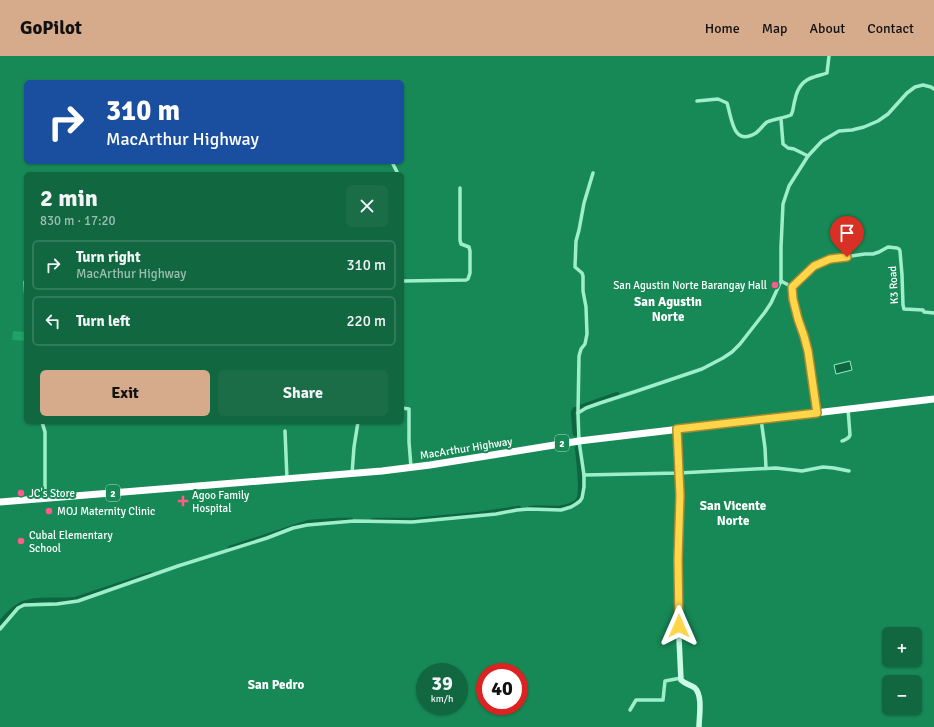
<!DOCTYPE html>
<meta charset="utf-8">
<style>
:root{--surface:#116740;--page:#1a6d47;--text:#f1f3f6;--muted:#9cbeb1;--line:#307b59;--accent:#d6ab8b}
body{margin:0;font-family:Signika,sans-serif;background:var(--page);color:var(--text);height:100vh;display:flex;flex-direction:column;font-size:15px;white-space:nowrap}
*{box-sizing:border-box;margin:0}
p{font-size:13px;color:var(--muted)}
.icon{flex:none;width:22px;height:22px;fill:none;stroke:currentColor;stroke-width:2;stroke-linecap:round;stroke-linejoin:round}
.map{position:relative;flex:1;overflow:hidden}
.sheet{position:absolute;left:24px;top:116px;width:380px;height:252px;display:flex;flex-direction:column;background:var(--surface);border-radius:6px;box-shadow:0 1px 3px #0004}
.sheet>*{flex:none}
.banner{position:absolute;left:24px;top:24px;width:380px;height:84px;border-radius:6px;box-shadow:0 1px 3px #0004;background:#1a4fa0;color:#fff;overflow:hidden}
.tools{position:absolute;left:882px;top:571px;display:grid;gap:8px}
.tools a{display:grid;place-items:center;width:40px;height:40px;border-radius:6px;background:var(--surface);box-shadow:0 1px 3px #0004;font-size:20px}
.speed{position:absolute;left:416px;top:607px;display:flex;gap:8px;font-size:20px;font-weight:700;text-align:center}
.speed>*{display:grid;place-content:center;width:52px;height:52px;border-radius:50%;background:var(--surface);box-shadow:0 1px 3px #0004;line-height:1}
.speed small{font-size:10px;font-weight:400}
.speed .limit{border:6px solid #d22;background:#fff;color:#111}
.pin{position:absolute;display:grid;place-items:center;width:34px;height:34px;color:#fff;margin:-41px -17px;border-radius:50% 50% 50% 0;rotate:-45deg;box-shadow:0 0 4px #0007}
.pin .icon{rotate:45deg}
.me{position:absolute;width:44px;margin:-22px;rotate:0deg;stroke-linejoin:round;filter:drop-shadow(0 0 3px #0008)}
.turn{display:flex;align-items:center;gap:14px;height:84px;padding:0 16px;font-size:18px}
.turn .icon{width:52px;height:52px;stroke-width:2.5}
.turn b{display:block;font-size:28px;line-height:34px}
.round{display:grid;place-items:center;flex:none;width:42px;height:42px;border-radius:6px;background:var(--page)}
.overview{display:flex;align-items:center;justify-content:space-between;height:68px;padding:0 16px}
h1{font-size:24px;font-weight:700;line-height:30px}
.button{display:flex;gap:8px;margin-top:auto;padding:8px 16px}
.button a{flex:1;height:46px;border-radius:6px;background:var(--accent);color:#111;font-size:16px;font-weight:700;line-height:46px;text-align:center}
.button a+a{background:var(--page);color:var(--text)}
ul{padding:0;list-style:none}
li{display:flex;align-items:center;gap:12px;height:50px;margin:0 8px 6px;padding:0 8px;border:2px solid var(--line);border-radius:6px}
li div{flex:1}
li b{display:block;font-size:15px}
li em{font-style:normal}
header{display:flex;align-items:center;gap:24px;box-sizing:border-box;height:56px;padding:0 20px;background:var(--accent);color:#111}
header strong{font-size:19px}
nav{display:flex;gap:22px;margin-inline-start:auto;font-size:14px}
.map>svg:first-child{display:block}
.green{fill:#1fa266}
.water{fill:#0e6640;stroke:#90f1c3}
.lines{fill:none;stroke-linecap:round;stroke-linejoin:round}
.canal{stroke:#0e6640;stroke-width:4.5}
.street{stroke:#9eeec9;stroke-width:3.5}
.secondary{stroke:#cbfae5;stroke-width:5.5}
.highway{stroke:#fff;stroke-width:7}
.route-casing{stroke:#a68a30;stroke-width:10}
.route{stroke:#ffd54a;stroke-width:7}
.poi-dot{fill:#ff5b8c;stroke:#178956;stroke-width:1.5}
.labels{text-anchor:middle;stroke-width:4;stroke-linejoin:round;paint-order:stroke}
.shield{fill:#178956;stroke:#b9dccc;stroke-width:1}
.shield-label{font-size:10px;font-weight:bold;fill:#fff}
.poi-label{font-size:11px;fill:#fff;stroke:#178956;text-anchor:start}
.street-label{font-size:11px;fill:#fff;stroke:#178956}
.quarter-label{font-size:13px;font-weight:bold;fill:#fff;stroke:#178956}
</style>
<header>
<strong>GoPilot</strong>
<nav><a>Home</a><a>Map</a><a>About</a><a>Contact</a></nav>
</header>
<div class="map">
<svg width="934" height="671" viewBox="0 0 934 671">
<rect width="100%" height="100%" fill="#178956"/>
<path class="green" d="M13,275L26,276V285L12,284Z"/>
<path class="water" d="M850,305L852,314L836,318L834,309Z"/>
<g class="lines">
<g class="canal">
<path d="M580,351L617,338"/>
<path d="M575,378L573,356L575,353"/>
<path d="M530,452C540,451 549,452 558,452C564,451 574,450 578,444C583,437 578,402 577,392"/>
<path d="M373,464H413L478,458L519,452"/>
<path d="M230,492L309,466L338,464H351"/>
<path d="M0,567C5,562 9,556 15,552C32,539 56,546 76,543L151,518"/>
</g>
<g class="street">
<path d="M697,45L718,43L727,47C732,63 733,91 756,77C760,74 763,69 767,66C774,63 784,62 791,59C794,54 793,49 795,44C797,33 803,24 814,21C819,19 822,19 827,17L829,0"/>
<path d="M781,63L783,88L788,92L794,93L808,100"/>
<path d="M392,106L398,118"/>
<path d="M402,225L466,224L468,223L470,217V195L469,191L461,188L460,184V132"/>
<path d="M781,225L792,231C791,248 801,266 805,282C807,290 808,299 809,307C812,323 815,340 817,357"/>
<path d="M25,226L26,244"/>
<path d="M792,231L814,210L830,203L865,198H873L879,196L888,191L897,192L899,193L900,195L902,219L903,249L904,253L923,254L924,256L934,257"/>
<path d="M26,320V323"/>
<path d="M402,352L409,353V386L411,411"/>
<path d="M578,357L579,300L581,293L585,288L587,278L586,251L583,235V220L582,217L575,211L576,185L579,174L584,147L593,117"/>
<path d="M761,363L765,392L766,412"/>
<path d="M42,366L45,376V443"/>
<path d="M285,375L287,423"/>
<path d="M842,385C846,383 849,383 850,379L848,353"/>
<path d="M352,418L354,391L358,366"/>
<path d="M584,419L679,417L776,412L802,415L823,411L834,412L849,415"/>
<path d="M0,573L18,552L24,549L57,548L78,545L178,510L267,482L293,472L307,469L354,465L412,466L496,458L517,454L529,453L561,454L571,451L576,448L580,445L582,442L584,431V419L579,385L578,357L586,352L600,347L634,336L702,313L723,302L732,296L740,288L765,256L771,247L781,225V191L783,148L789,130L808,100L822,85L839,75L852,74L864,71L878,65L888,58L907,37L915,31L923,29L931,31L934,33"/>
<path d="M630,654L636,644H663L665,625L681,622"/>
</g>
<path class="secondary" d="M677,373L680,439V464L678,504L679,583L681,624C685,628 691,629 695,632C703,640 699,661 699,671"/>
<path class="highway" d="M0,446L382,415L430,409L579,385L934,343"/>
</g>
<g class="lines">
<g class="route-casing">
<path id="route" d="M679,570L678,504L680,439L677,373L817,357L808,295L804,280L798,263L793,243L792,231L814,210L830,203L847,201"/>
</g>
<use href="#route" class="route"/>
</g>
<g class="poi-dot">
<circle cx="775" cy="229" r="4"/>
<circle cx="21" cy="437" r="4"/>
<path d="M181 439h4v4h4v4h-4v4h-4v-4h-4v-4h4z"/>
<circle cx="49" cy="455" r="4"/>
<circle cx="21" cy="485" r="4"/>
</g>
<g class="labels">
<g class="shield">
<rect x="555" y="379" width="14" height="16" rx="3"/>
<rect x="106" y="429" width="14" height="16" rx="3"/>
</g>
<g class="shield-label">
<text x="562" y="391">2</text>
<text x="113" y="441">2</text>
</g>
<g class="poi-label">
<text x="767" y="233" text-anchor="end">San Agustin Norte Barangay Hall</text>
<text x="29" y="441">JC's Store</text>
<text x="192" y="443">Agoo Family<tspan x="192" dy="13">Hospital</tspan></text>
<text x="57" y="459">MOJ Maternity Clinic</text>
<text x="29" y="483">Cubal Elementary<tspan x="29" dy="13">School</tspan></text>
</g>
<g class="street-label">
<text transform="translate(893 229) rotate(-93)" y="4">K3 Road</text>
<text transform="translate(466 392) rotate(-9)" y="4">MacArthur Highway</text>
</g>
<g class="quarter-label">
<text x="668" y="250">San Agustin<tspan x="668" dy="15">Norte</tspan></text>
<text x="733" y="454">San Vicente<tspan x="733" dy="15">Norte</tspan></text>
<text x="276" y="633">San Pedro</text>
</g>
</g>
</svg>
<div class="tools">
<a>+</a>
<a>−</a>
</div>
<div class="speed"><div>39<small>km/h</small></div><div class="limit">40</div></div>
<div class="pin" style="left:847px;top:201px;background:#d93025"><svg class="icon" aria-label="arrive" viewBox="0 0 24 24"><path d="M6 21V4h12l-3 4 3 4H6"/></svg></div>
<svg class="me" style="left:679px;top:570px" viewBox="-20 -20 40 40"><path d="M0-17L14 15 0 8-14 15z" fill="#ffd54a" stroke="#fff" stroke-width="4"/></svg>
<div class="banner">
<div class="turn"><svg class="icon" aria-label="right" viewBox="0 0 24 24"><path d="M7 20v-9h11M14 6l5 5-5 5"/></svg><div><b>310 m</b>MacArthur Highway</div></div>
</div>
<section class="sheet">
<div class="overview"><div><h1>2 min</h1><p>830 m · 17:20</p></div><a class="round"><svg class="icon" aria-label="close" viewBox="0 0 24 24"><path d="M6 6l12 12M18 6L6 18"/></svg></a></div>
<ul>
<li><svg class="icon" aria-label="right" viewBox="0 0 24 24"><path d="M7 20v-9h11M14 6l5 5-5 5"/></svg><div><b>Turn right</b><p>MacArthur Highway</p></div><em>310 m</em></li>
<li><svg class="icon" aria-label="left" viewBox="0 0 24 24"><path d="M17 20v-9H6M10 6l-5 5 5 5"/></svg><div><b>Turn left</b></div><em>220 m</em></li>
</ul>
<div class="button"><a>Exit</a><a>Share</a></div>
</section>
</div>
